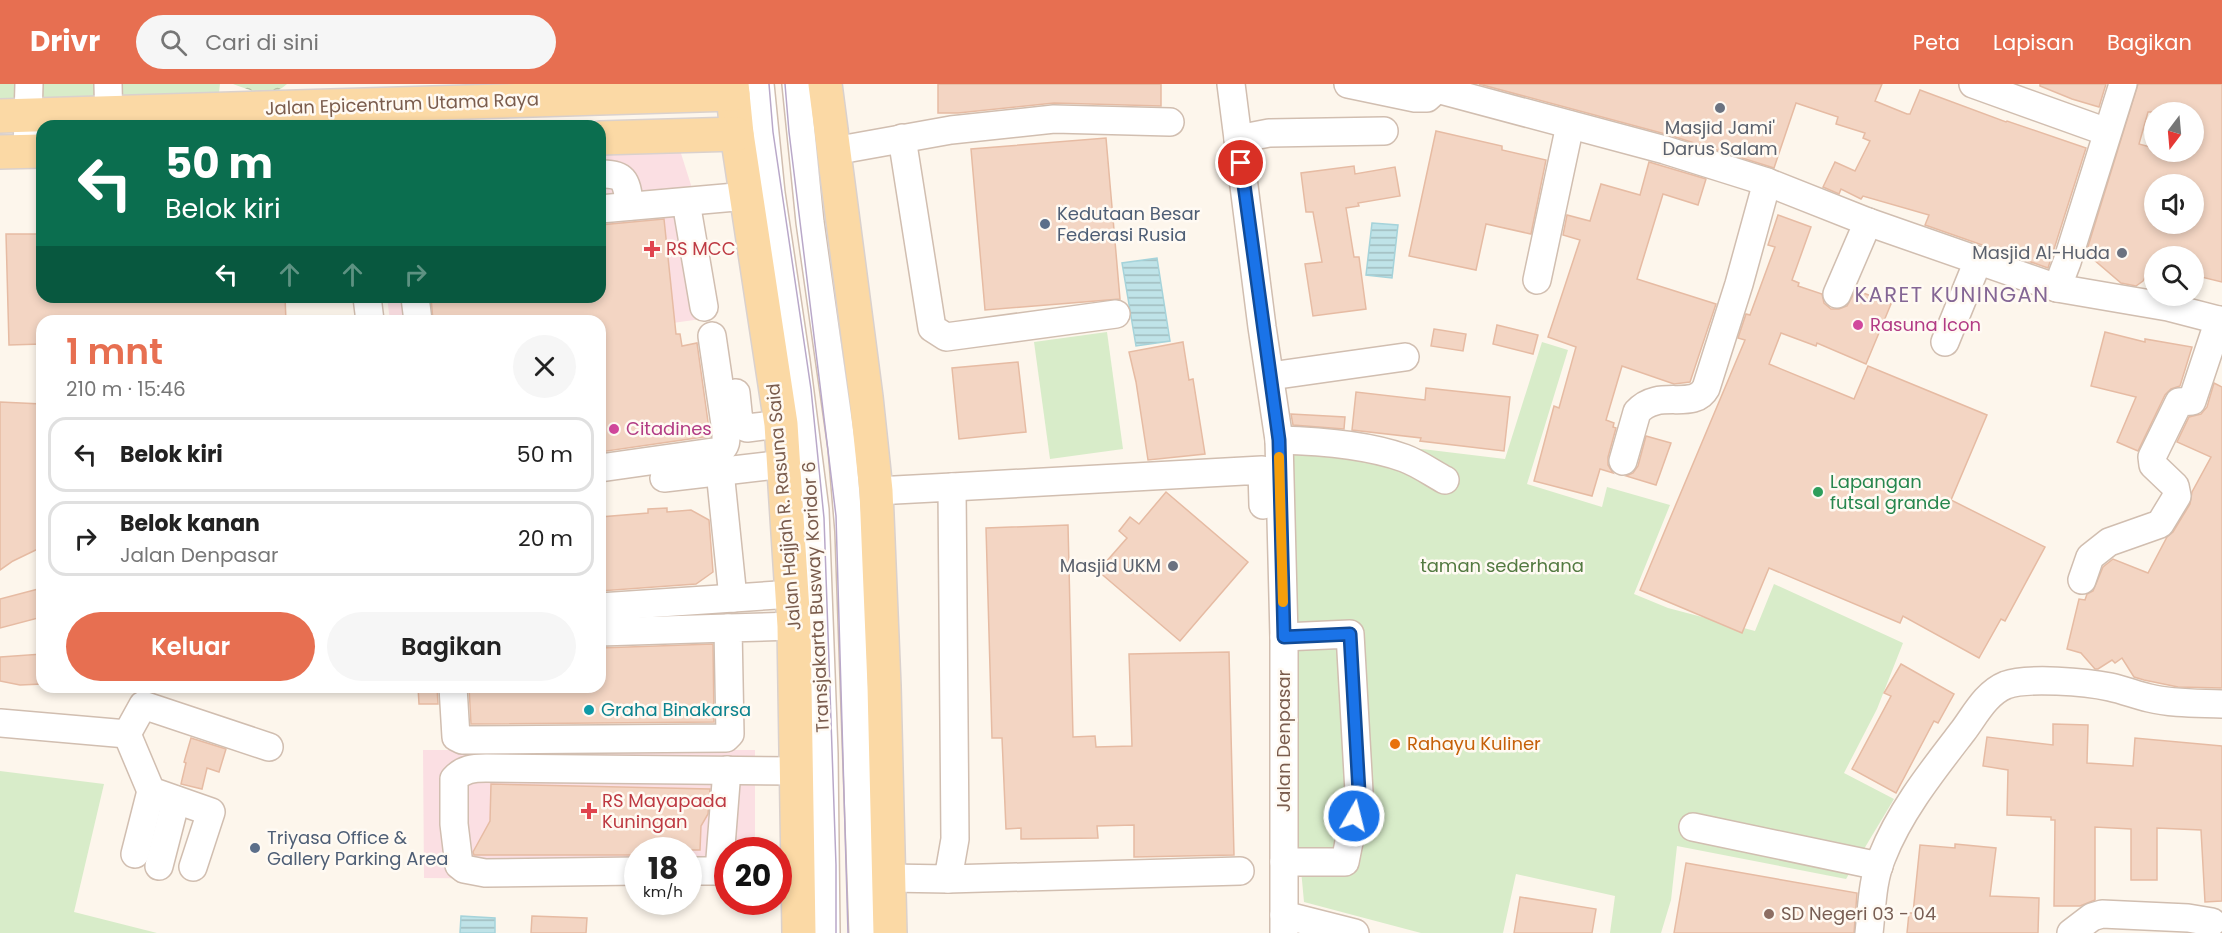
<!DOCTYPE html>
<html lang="id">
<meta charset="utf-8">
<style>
:root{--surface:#fff;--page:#f6f6f6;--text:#222;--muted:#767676;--line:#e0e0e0;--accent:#e76f51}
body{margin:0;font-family:Poppins,sans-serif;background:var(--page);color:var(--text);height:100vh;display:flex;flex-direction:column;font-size:22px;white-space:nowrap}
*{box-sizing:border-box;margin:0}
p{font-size:20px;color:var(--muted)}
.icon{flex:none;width:33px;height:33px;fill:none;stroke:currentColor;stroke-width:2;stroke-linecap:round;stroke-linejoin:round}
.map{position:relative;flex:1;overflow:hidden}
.panel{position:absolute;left:36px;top:231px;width:570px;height:378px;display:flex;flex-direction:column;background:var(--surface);border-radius:18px;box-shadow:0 3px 9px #0003}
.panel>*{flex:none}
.banner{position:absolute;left:36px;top:36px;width:570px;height:183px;border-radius:18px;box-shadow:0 3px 9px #0003;background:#0b6e4f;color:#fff;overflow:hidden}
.needle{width:39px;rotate:196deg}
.controls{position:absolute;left:2144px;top:18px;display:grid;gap:12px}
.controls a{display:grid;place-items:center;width:60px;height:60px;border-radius:50%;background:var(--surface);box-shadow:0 3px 9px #0003;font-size:30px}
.speed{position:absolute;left:624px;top:753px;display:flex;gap:12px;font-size:30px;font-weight:700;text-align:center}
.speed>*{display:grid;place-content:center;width:78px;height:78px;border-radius:50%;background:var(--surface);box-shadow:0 3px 9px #0003;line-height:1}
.speed small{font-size:15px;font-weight:400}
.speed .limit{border:9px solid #d22;background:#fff;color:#111}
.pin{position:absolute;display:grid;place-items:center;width:51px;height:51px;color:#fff;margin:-26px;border:3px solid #fff;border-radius:50%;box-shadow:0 2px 6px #0007}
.me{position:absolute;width:66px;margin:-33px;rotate:8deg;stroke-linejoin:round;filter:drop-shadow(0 0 4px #0008)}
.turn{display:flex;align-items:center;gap:21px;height:126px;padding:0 30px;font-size:27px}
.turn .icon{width:78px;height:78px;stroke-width:2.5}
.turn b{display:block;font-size:42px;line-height:51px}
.lanes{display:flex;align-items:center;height:57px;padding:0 30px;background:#0003;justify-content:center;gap:30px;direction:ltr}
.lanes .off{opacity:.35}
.round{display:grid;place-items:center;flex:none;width:63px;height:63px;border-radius:32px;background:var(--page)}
.headline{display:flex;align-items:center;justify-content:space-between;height:102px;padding:0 30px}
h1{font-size:36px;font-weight:600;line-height:45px;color:var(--accent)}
.cta{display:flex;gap:12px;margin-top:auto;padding:12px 30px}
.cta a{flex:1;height:69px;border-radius:36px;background:var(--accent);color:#fff;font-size:24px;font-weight:600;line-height:69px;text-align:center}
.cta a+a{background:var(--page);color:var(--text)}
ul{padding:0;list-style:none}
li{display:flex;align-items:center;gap:18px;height:75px;margin:0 12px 9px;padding:0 18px;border:3px solid var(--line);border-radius:18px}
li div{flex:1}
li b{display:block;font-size:22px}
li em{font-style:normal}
header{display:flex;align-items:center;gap:36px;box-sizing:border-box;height:84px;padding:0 30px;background:var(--accent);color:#fff}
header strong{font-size:28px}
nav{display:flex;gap:33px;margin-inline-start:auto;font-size:21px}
.search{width:420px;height:54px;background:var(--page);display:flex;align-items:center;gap:15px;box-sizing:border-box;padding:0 21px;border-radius:33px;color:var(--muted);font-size:22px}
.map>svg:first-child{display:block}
.medical{fill:#fbdfe3}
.green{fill:#d8ecc9}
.forest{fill:url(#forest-crowns)}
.water{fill:url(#water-rules);stroke:#a5d3da;stroke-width:1.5}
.building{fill:#f3d5c3;stroke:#e6bba3;stroke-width:1.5;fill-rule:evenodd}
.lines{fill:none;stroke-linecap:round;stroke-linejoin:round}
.minor-casing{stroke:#d1beb0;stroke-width:30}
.major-casing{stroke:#dad1cd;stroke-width:36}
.minor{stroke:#fff;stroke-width:27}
.major{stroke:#fbd9a5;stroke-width:33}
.tram{stroke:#b9a8c9;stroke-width:1.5}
.route-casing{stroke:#114b97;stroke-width:15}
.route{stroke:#1a73e8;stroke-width:10}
.slow{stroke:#f59e0b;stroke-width:10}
.worship-dot{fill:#6b7280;stroke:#fffaf3;stroke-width:2}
.service-dot{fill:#5c6f8a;stroke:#fffaf3;stroke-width:2}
.health-dot{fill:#e0444e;stroke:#fffaf3;stroke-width:2}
.hotel-dot{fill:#d1479c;stroke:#fffaf3;stroke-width:2}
.leisure-dot{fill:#2e9e5b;stroke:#fffaf3;stroke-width:2}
.culture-dot{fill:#0f9aa8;stroke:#fffaf3;stroke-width:2}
.food-dot{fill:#e8710a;stroke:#fffaf3;stroke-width:2}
.education-dot{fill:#8d6e63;stroke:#fffaf3;stroke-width:2}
.labels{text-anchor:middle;stroke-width:5;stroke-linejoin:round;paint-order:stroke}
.street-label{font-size:18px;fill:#7a5c4d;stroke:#fffaf3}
.worship-label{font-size:18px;fill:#5b616d;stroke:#fffaf3;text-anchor:end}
.service-label{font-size:18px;fill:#4e5e75;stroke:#fffaf3;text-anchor:start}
.health-label{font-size:18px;fill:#be3a42;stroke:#fffaf3;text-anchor:start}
.hotel-label{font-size:18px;fill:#b23c85;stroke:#fffaf3;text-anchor:start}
.leisure-label{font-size:18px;fill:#27864d;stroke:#fffaf3;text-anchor:start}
.park-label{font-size:18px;fill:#537a41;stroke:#fffaf3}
.culture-label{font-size:18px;fill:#0d838f;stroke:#fffaf3;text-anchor:start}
.food-label{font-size:18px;fill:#c56008;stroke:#fffaf3;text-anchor:start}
.education-label{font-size:18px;fill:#785e54;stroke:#fffaf3;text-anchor:start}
.quarter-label{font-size:21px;letter-spacing:1.5px;fill:#846695;stroke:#fffaf3}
</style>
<header>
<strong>Drivr</strong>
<div class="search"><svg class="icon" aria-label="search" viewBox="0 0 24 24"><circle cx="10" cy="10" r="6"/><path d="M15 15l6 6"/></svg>Cari di sini</div>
<nav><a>Peta</a><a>Lapisan</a><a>Bagikan</a></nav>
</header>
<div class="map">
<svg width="2222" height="849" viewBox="0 0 2222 849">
<defs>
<pattern id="forest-crowns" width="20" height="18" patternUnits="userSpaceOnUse" patternTransform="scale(1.5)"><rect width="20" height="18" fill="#d8ecc9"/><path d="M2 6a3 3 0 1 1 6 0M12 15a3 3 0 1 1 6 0" fill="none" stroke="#b4c2a5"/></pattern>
<pattern id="water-rules" width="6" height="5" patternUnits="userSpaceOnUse" patternTransform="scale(1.5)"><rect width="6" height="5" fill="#bfe3e8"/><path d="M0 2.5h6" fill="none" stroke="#a0bbbe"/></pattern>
</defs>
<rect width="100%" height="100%" fill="#fdf6ec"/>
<g class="medical">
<path d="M679,63L696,117L716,233L600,249V237H390L387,213H600V66Z"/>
<path d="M423,666H755V766H728L689,796L688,766H638L637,796L424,794Z"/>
</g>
<g class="green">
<path d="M0,0H220L218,17L0,23Z"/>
<path d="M1107,248L1123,365L1050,375L1034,258Z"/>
<path d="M1542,258L1568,266L1527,400L1602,423L1607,403L1670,421L1634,510L1668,524L1755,547L1774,500L1903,559L1877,625L1844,689L1894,715L1846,795L1677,762L1671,816L1661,849H1610L1615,812L1516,790L1503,849H1421L1304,818L1295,721L1282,359L1422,365L1505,375Z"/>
<path d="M0,687L104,700L74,828L157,849H0Z"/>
</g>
<path class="forest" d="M233,0H287C269,16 253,7 233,0Z"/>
<g class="water">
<path d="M1372,139L1398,141L1392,194L1366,191Z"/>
<path d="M1157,174L1170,257L1136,262L1122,179Z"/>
<path d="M461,832L495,834V849H460Z"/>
</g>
<g class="building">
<path d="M938,0H1161V22L1054,19L958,29H938Z"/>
<path d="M1479,0H1882L1875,17L1907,30H1910L1920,6L2006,38L2007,37L2086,64L2048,184L1925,141L1929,131L1863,112L1861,115L1841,105L1839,110L1823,103L1835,78L1855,87L1870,57L1863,54L1865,49L1836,40L1838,33L1796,19L1774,84L1669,51Z"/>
<path d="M2040,0H2106L2099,23L2072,15L2040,2Z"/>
<path d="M2138,0H2222V198L2193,191V172H2154V177L2143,197L2136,202L2121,199L2086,169ZM2148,28H2193V68H2154V64L2139,60ZM2154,100H2193V140H2154Z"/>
<path d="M1436,47L1502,62V66L1546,76L1531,150L1486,140L1476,186L1409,172Z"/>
<path d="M1106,54L1120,215L985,226L971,65Z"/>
<path d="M1649,78L1706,95L1698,121L1663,110L1637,195L1716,220L1690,298L1674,300L1622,282L1606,336L1614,339L1613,343L1616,344L1608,373V381L1613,389L1600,385L1592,412L1534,397L1554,322L1559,324L1576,263L1548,253L1580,156L1563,151L1567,131L1590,137L1601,100L1640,111Z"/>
<path d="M1354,82L1355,90L1395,83L1400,112L1358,119L1359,122L1346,124L1354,173H1359L1366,225L1313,232L1305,180L1322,178L1313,128H1306L1301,89Z"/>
<path d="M1778,131L1811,143L1792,196L1799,199L1798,202L1822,210L1824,219L1831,225H1839L1847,222L1856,206L1891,220L1866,280L1817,259L1816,262L1781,249L1769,280L1854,315L1868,282L1987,331L1951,416L2045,463L2005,537L2001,535L1979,574L1903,532L1900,539L1769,484L1742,549L1640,506L1745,256L1738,254L1746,230L1750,231L1775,163L1768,161Z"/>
<path d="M664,135L676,250H680L682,262L697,259L710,352L600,368V237H433L431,213H600V141Z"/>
<path d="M6,150H42V213H285L286,237H42V260L9,261Z"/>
<path d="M1497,241L1538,251L1533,270L1493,260Z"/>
<path d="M1434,245L1466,250L1463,267L1431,262Z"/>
<path d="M2105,248L2145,258V255L2192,263L2180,302L2171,305L2165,311L2138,367L2117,358L2136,313L2091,302Z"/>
<path d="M1183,258L1189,296L1193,295L1205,370L1148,376L1136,298L1129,268Z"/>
<path d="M1018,278L1026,348L959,355L952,284Z"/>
<path d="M2214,299L2222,303V604L2178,603L2144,596L2134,593L2122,574L2115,579L2112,576L2098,585H2095L2081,569L2067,565L2079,515L2085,516L2087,510L2093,507L2103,483L2113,475L2148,489L2167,453L2173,448L2190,420L2192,408L2211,373L2177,358L2189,333L2201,330L2207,323Z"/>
<path d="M1426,304L1510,313L1504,367L1420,357L1421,354L1352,346L1356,308L1425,316Z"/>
<path d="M0,318L42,320V463L13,477L0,486Z"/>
<path d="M1291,330L1345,333L1344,345L1293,341Z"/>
<path d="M1646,352L1671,359L1656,401L1626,392L1633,389L1638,382Z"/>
<path d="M1166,408L1248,478L1180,557L1098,487L1127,454L1119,447L1130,433L1139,440Z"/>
<path d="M667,424V428L691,426L709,436L713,488L696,500L600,507V433L648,429V425Z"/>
<path d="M1068,441L1073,653L1095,652L1096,663L1132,662L1129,570L1229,568L1234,771L1134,773V741L1097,742L1098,754L1021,755V744L1006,745L1002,654H992L986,444Z"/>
<path d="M42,504V533L0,544V515Z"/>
<path d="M713,560L714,638L471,640L469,603H600V564Z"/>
<path d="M42,570V600L20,601L0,597V573Z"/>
<path d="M1901,580L1954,610L1938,639L1934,637L1896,709L1852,685L1891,612L1884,609Z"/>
<path d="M418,603H437L438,620H419Z"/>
<path d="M2053,640L2088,641L2087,679L2133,682L2135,654L2222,662V817L2205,818L2201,746L2157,744V796H2131V745L2095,743V816L2080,822H2054L2055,736H2051V733L2007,731L2008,686L1983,682L1987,653L2053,661Z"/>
<path d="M191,654L226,665L219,688L207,684L202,705L181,700L186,679L184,678Z"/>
<path d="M491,700L710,705L708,730L701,742L700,766H638V771H474L473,768L490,737Z"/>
<path d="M1955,760L1996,764L1990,812L2039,814L2038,849H1907L1909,829H1913L1920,761L1955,764Z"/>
<path d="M1686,779L1857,809L1854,849H1674Z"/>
<path d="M1520,813L1596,825L1592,849H1514Z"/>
<path d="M532,832L587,834L586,849H531Z"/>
</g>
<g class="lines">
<g class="minor-casing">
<g id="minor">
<path d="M108,0L109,42"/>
<path d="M760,0L771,109L796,277L815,426L824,670L826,849"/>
<path d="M796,0L810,138L842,364L849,447L863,849"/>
<path d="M1231,0L1262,243L1279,356L1284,553V849"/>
<path d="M1348,0L1415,14H1427L1437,5"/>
<path d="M1418,0L1665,66L1767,98L1868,138L2057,204L2168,223L2222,237"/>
<path d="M1973,0L2107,48"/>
<path d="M902,54L932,244L946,253L1116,230"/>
<path d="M1238,55L1269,49L1384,47"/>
<path d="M834,67L951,46L1054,35L1170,38"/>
<path d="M27,68L29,0"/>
<path d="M600,90C627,89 626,99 630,122"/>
<path d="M686,118L704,223"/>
<path d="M600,125L747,112"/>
<path d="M1537,196L1570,41"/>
<path d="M2057,204L2067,178L2123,0"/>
<path d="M1837,210L1868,138"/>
<path d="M367,213L370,237"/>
<path d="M415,213L418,237"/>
<path d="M1945,258L1978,177"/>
<path d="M1271,292L1405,273"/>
<path d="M736,309L739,338L742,342L747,344L781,340"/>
<path d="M1279,356C1318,357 1368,361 1404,374C1418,379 1432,389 1445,396"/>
<path d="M1623,377L1637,328C1659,303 1693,328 1706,304L1739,200L1767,98"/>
<path d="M600,384L720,367C727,361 726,356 726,347L712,252"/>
<path d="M720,387L733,514"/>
<path d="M664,394L784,380"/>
<path d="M952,403L1262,386L1263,421"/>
<path d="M876,407L952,403L955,755L948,795L889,794"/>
<path d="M2082,496L2090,473L2109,458L2160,440L2177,412L2175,402L2153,381L2152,373L2179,318L2192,317L2219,236"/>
<path d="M600,523L793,510"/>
<path d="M600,548L728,544"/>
<path d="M453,603L456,653L462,656L726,654L730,650L728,544L794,542"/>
<path d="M0,639L127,650"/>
<path d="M127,650L151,707L211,728L193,783"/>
<path d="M127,650L143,621L269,663"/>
<path d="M1693,743L1879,782"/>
<path d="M135,770L151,707"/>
<path d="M1284,778H1345L1359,708L1350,550L1284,553"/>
<path d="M159,782L176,716"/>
<path d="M638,787L485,789L464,785L459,781L454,740V695C463,685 473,684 486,684L796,687"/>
<path d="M688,787H728"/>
<path d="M719,787L727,686"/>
<path d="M948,795L1240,787"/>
<path d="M1284,831L1355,849"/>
<path d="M1869,849C1872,824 1872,796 1882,773C1900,727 1933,686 1963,647C1975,631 1986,609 2006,601C2028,593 2086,598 2110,603C2124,606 2136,611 2149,614C2173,620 2198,619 2222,620"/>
<path d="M2071,849L2092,833L2102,830L2188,834L2212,838"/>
</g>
</g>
<g class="major-casing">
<g id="major">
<path d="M732,0L737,50L781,340L794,542L799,849"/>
<path d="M825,0L866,313L876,407L884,602L890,849"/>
<path d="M0,32L733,10"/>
<path d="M600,54L737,50"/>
<path d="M0,68L42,67"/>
</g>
</g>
<use href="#minor" class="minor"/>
<use href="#major" class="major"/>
<g class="tram">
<path d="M769,0L773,48L811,305L824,434L836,781V849"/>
<path d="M785,0L789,48L836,432L848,849"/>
</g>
</g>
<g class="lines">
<g class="route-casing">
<path id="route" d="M1241,79L1279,356L1284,553L1350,550L1359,708L1354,732"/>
</g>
<use href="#route" class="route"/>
<path class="slow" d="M1279,373L1283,518"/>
</g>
<g class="worship-dot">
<circle cx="1720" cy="24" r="6"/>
<circle cx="2122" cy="169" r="6"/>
<circle cx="1173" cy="482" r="6"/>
</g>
<g class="service-dot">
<circle cx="1045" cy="140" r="6"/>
<circle cx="255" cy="764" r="6"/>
</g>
<g class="health-dot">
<path d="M649 156h6v6h6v6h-6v6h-6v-6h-6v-6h6z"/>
<path d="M586 718h6v6h6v6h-6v6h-6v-6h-6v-6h6z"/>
</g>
<g class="hotel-dot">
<circle cx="1858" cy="241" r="6"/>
<circle cx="614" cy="345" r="6"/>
</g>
<circle class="leisure-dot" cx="1818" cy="408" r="6"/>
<circle class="culture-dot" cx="589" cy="626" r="6"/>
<circle class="food-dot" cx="1395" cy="660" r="6"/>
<circle class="education-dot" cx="1769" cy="830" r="6"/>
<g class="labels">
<g class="street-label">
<text transform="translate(402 20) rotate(-2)" y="6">Jalan Epicentrum Utama Raya</text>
<text transform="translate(784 423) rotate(-95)" y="6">Jalan Hajjah R. Rasuna Said</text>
<text transform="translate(816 513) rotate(-93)" y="6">Transjakarta Busway Koridor 6</text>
<text transform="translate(1284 657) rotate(-90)" y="6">Jalan Denpasar</text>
</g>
<g class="worship-label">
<text x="1720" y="50" text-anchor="middle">Masjid Jami'<tspan x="1720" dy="21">Darus Salam</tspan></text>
<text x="2110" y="175">Masjid Al-Huda</text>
<text x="1161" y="488">Masjid UKM</text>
</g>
<g class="service-label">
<text x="1057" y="136">Kedutaan Besar<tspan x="1057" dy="21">Federasi Rusia</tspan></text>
<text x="267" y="760">Triyasa Office &amp;<tspan x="267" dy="21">Gallery Parking Area</tspan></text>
</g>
<g class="health-label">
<text x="666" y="171">RS MCC</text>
<text x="602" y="723">RS Mayapada<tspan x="602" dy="21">Kuningan</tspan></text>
</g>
<g class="hotel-label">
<text x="1870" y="247">Rasuna Icon</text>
<text x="626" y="351">Citadines</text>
</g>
<g class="leisure-label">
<text x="1830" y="404">Lapangan<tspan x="1830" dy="21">futsal grande</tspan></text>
</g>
<g class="park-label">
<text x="1502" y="488">taman sederhana</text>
</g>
<g class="culture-label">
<text x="601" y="632">Graha Binakarsa</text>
</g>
<g class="food-label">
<text x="1407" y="666">Rahayu Kuliner</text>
</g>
<g class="education-label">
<text x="1781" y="836">SD Negeri 03 - 04</text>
</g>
<g class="quarter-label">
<text x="1952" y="218">KARET KUNINGAN</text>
</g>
</g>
</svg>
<div class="controls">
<a><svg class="needle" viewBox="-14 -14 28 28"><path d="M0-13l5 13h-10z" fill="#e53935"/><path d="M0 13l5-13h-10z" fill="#767676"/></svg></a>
<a><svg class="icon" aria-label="sound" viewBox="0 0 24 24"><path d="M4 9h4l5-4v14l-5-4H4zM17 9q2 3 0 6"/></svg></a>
<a><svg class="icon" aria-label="search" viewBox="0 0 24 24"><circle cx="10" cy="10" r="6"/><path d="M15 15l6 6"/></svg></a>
</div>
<div class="speed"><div>18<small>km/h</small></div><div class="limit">20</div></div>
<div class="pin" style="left:1241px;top:79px;background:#d93025"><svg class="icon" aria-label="arrive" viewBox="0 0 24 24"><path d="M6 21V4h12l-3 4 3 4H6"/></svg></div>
<svg class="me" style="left:1354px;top:732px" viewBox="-20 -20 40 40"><circle r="17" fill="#1a73e8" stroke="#fff" stroke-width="3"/><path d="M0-11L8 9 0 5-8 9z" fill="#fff"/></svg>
<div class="banner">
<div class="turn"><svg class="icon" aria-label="left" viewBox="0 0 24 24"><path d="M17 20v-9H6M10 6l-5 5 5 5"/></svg><div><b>50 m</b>Belok kiri</div></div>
<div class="lanes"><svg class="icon" aria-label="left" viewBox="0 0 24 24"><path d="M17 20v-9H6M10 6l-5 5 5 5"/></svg><svg class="icon off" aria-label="ahead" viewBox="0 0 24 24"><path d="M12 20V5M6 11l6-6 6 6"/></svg><svg class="icon off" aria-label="ahead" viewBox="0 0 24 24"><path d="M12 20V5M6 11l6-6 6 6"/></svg><svg class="icon off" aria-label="right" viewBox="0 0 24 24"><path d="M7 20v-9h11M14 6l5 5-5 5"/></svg></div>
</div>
<section class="panel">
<div class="headline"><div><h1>1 mnt</h1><p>210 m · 15:46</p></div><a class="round"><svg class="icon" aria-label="close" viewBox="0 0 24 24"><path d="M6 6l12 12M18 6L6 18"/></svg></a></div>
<ul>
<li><svg class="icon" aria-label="left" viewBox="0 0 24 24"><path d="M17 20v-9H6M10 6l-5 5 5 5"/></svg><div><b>Belok kiri</b></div><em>50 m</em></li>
<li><svg class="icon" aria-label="right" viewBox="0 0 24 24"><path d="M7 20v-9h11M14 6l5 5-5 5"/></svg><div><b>Belok kanan</b><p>Jalan Denpasar</p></div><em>20 m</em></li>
</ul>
<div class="cta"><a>Keluar</a><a>Bagikan</a></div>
</section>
</div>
